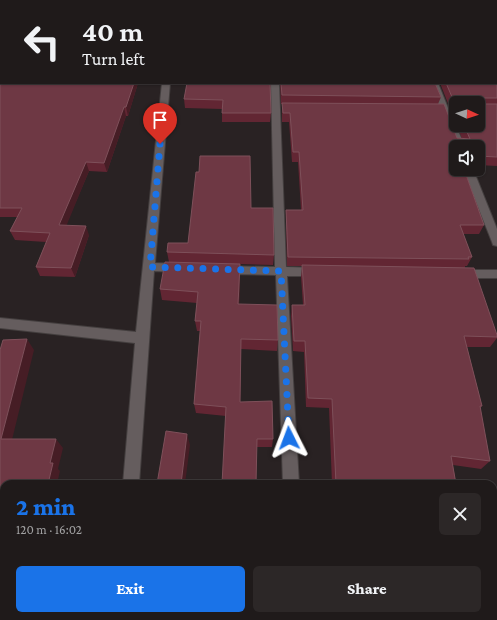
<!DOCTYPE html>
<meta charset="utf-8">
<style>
:root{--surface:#1f1a1a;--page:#2c2727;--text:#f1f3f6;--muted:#a1a1a2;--line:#3c3839;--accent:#1a73e8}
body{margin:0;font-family:"Crimson Pro",serif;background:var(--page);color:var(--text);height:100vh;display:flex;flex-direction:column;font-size:15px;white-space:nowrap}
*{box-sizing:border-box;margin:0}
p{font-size:13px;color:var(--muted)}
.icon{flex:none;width:22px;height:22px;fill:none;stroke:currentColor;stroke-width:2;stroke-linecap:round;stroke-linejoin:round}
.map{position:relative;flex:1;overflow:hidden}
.drawer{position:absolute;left:0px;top:480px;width:497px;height:140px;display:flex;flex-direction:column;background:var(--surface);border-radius:12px 12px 0 0;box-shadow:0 1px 3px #0004,0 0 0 1px var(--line)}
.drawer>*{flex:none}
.banner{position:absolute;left:0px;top:0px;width:497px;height:84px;box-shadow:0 1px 3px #0004,0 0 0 1px var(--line);background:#1f1a1a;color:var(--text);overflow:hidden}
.needle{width:26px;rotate:93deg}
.fabs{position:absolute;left:449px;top:96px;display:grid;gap:8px}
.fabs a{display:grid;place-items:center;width:36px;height:36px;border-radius:6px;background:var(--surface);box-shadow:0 1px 3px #0004,0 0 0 1px var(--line);font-size:20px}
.pin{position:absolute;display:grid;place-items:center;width:34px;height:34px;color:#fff;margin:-41px -17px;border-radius:50% 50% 50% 0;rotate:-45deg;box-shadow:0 0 4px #0007}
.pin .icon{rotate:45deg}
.me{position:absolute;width:44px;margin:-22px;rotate:357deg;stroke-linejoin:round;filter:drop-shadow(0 0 3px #0008)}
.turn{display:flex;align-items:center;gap:14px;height:84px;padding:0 16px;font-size:18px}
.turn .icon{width:52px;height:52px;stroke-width:2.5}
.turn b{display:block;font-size:28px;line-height:34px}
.round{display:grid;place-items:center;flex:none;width:42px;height:42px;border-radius:6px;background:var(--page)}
.head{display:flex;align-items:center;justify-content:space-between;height:68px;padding:0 16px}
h1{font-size:24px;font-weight:800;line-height:30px;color:var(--accent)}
.cta{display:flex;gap:8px;margin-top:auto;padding:8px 16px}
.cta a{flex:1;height:46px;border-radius:6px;background:var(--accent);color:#fff;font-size:16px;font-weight:800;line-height:46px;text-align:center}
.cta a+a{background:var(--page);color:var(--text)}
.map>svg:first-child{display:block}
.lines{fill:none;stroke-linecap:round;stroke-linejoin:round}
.minor-casing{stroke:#443f3f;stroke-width:2}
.minor{fill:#655d5e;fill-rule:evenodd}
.wall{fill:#622633}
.shaded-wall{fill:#461d25}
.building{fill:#6e3844;stroke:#7e505a}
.route{stroke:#1a73e8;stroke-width:7;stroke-dasharray:0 12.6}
</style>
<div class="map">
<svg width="497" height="620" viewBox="0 0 497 620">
<rect width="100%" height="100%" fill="#292223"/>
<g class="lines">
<g class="minor-casing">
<g id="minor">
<rect x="170" y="0" width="6" height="1"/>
<path d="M397,0H403L404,1H398Z"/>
<path d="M162,83H170L155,263L180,264L184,265L186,268L184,271L180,272L154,271L139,484H123L135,343L0,328V318L136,332Z"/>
<path d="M271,83H279L286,267L318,268L322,269L324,272L322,275L318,276H287L299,484H283L276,275L224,274L220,273L218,270L220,267L224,266L275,267Z"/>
<path d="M430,83H438L448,108H456V112H450L465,147H455L442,112H431L427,110L431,108H440Z"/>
<path d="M463,169H473L497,229V246L493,245L492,242Z"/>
<path d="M460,270H497V278H460L456,277L454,274L456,271Z"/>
<rect x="113" y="616" width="18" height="4"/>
<rect x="289" y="616" width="18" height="4"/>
</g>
</g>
<use href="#minor" class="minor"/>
</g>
<g class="wall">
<path d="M0,0L1,1V83H138L128,116H126L107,172L89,171L66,225L89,235L75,277L40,276L36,267L46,242L15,240L10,231L18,217H0Z"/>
<path d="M409,0H497V166L478,165V147H456L484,225L479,234H463L472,257L467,266H465V268L497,335V338L490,347H467L482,406L480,408L490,461L481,469L453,465L456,484H332L329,408L306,407L304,352L293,351L291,316L292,305H303L301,277L302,266H287L286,219V210H301L298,162H292L289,122H282V104H281L280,83H435L441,97L438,104L457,138L462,139L457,125H478V103H456V123L452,114L455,107L449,106L440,83H496V1H410Z"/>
<path d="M187,83L271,113L270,122H222V109L185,108L184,99Z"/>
<path d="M251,208L274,255L273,265L240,264V275L239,304L278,340L277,351L241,349L240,402L273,439L272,447H257L226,416L196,413L194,404L200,331H197L195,321L197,303L162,300L160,289L169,262L167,252L188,243Z"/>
<path d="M385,616H493L497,620H386Z"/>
</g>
<g class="shaded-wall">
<path d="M121,0H127L126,1H121Z"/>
<path d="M134,83H138L128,116L126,107Z"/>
<path d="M124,107L126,116L107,172L104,163Z"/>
<path d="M86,162L89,171L63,234L59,225Z"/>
<path d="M86,226L89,235L75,277L71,268Z"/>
<path d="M240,264V275L239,315L238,304Z"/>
<path d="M27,339L34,350L10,448L1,439Z"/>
<path d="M187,434L190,445L185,484H181Z"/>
<path d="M56,439L63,448L58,469L60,471L57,484H48L50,463Z"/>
<path d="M4,588V615L0,614V601Z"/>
<path d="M4,616H16L15,620H3Z"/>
</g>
<g class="building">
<path d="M0,0H121V1H1V39H0Z"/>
<rect x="175" y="0" width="147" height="1"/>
<path d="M414,0H497V98H482L480,99L481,104H497V157L478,156V147H456V169H464L484,225H460L472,257H468L469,259L288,257L286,210H303L299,152H293L290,113H283L282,103L444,104L457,138L470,139L464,125H478V103H460V98L452,97L446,83H496V1H414Z"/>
<path d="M1,42V83H134L126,107H124L104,163L86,162L59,225L86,226L71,268L36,267L50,233L10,231L22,208H0V44Z"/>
<path d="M187,83H270L271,113H222L223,100L184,99Z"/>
<path d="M281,83H435L441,97L282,95Z"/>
<path d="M200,156H250L251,208H273L274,255L167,252L168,243H188L196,172H199Z"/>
<path d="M165,262L240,264L238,304L277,305L278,340L241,339L240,402L272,401L273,439H257L256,484H222L226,407L194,404L201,321H195L198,292L160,289Z"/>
<path d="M302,265L474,268L497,335V337L464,336L482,406H480L490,461L451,456L456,484H336L332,399L308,398L305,341H294L292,305H305Z"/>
<path d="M27,339L1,439H56L50,463H53L48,484H4V588L0,601V350L3,340Z"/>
<path d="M166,431L187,434L181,484H157Z"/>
<path d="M493,521L496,537L497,538V620H392V616H493Z"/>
<path d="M0,613H4V616L3,620H0Z"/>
<path d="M171,616H276V620H170Z"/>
</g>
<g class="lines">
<path class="route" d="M160,144L150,267L281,271L289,438"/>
</g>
</svg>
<div class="fabs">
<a><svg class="needle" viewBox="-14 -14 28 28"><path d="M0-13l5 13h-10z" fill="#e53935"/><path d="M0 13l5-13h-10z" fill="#a1a1a2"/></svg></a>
<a><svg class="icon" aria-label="sound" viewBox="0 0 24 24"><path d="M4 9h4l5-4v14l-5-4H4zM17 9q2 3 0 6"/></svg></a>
</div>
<div class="pin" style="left:160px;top:144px;background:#d93025"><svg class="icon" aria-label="arrive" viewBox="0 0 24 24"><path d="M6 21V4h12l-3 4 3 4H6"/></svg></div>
<svg class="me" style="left:289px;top:438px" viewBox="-20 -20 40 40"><path d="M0-17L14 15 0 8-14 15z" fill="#1a73e8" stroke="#fff" stroke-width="4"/></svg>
<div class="banner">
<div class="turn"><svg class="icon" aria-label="left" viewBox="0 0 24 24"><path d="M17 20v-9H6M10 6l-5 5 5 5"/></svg><div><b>40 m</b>Turn left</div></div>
</div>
<section class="drawer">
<div class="head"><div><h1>2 min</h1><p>120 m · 16:02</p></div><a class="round"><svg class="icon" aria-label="close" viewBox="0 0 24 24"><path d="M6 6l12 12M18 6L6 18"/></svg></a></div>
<div class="cta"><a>Exit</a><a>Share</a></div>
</section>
</div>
